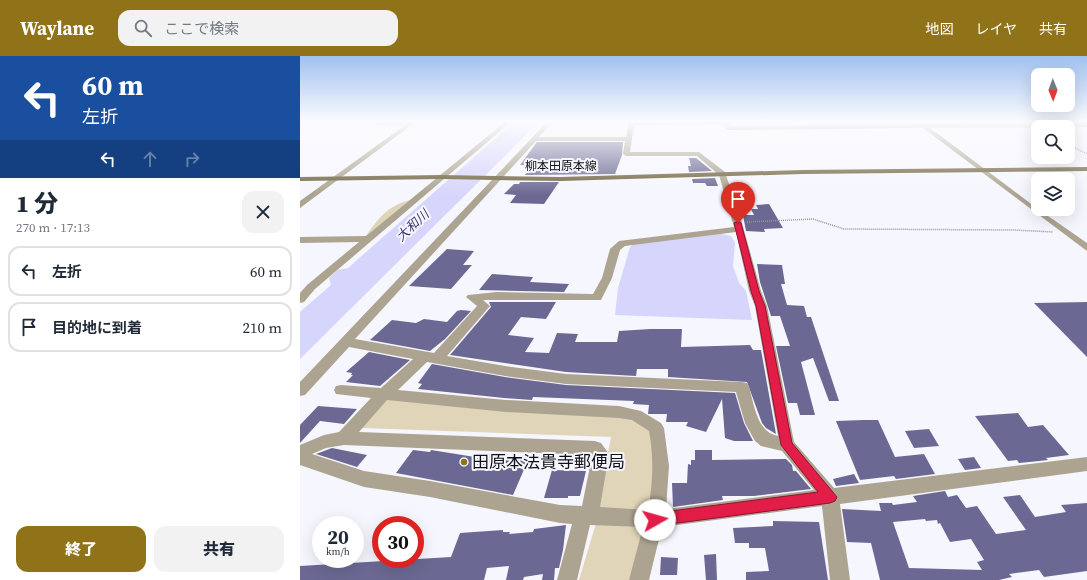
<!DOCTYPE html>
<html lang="ja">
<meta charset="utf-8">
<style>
:root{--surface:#fff;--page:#f2f2f3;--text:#1f2937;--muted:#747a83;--line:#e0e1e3;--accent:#907319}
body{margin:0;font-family:"Source Serif 4","Noto Sans JP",serif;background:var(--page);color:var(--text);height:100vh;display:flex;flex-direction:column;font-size:15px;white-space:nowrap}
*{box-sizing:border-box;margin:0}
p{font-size:13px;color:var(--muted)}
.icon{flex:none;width:22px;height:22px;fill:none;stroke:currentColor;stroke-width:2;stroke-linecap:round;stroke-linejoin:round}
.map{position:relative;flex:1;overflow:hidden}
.side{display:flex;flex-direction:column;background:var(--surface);width:300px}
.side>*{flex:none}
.banner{background:#1a4fa0;color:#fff;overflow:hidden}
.needle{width:26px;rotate:179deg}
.tools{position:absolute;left:731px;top:12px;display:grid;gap:8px}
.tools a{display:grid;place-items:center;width:44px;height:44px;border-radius:8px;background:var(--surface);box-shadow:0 4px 16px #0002;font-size:20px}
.speed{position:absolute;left:12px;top:460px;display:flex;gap:8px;font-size:20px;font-weight:700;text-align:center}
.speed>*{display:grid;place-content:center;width:52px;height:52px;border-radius:50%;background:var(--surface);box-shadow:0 4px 16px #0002;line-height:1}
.speed small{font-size:10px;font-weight:400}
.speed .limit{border:6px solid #d22;background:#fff;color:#111}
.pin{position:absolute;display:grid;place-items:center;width:34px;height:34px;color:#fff;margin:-41px -17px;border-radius:50% 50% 50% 0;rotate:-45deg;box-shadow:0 0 4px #0007}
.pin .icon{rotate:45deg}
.me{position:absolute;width:44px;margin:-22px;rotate:83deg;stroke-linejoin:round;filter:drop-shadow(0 0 3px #0008)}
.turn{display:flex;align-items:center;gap:14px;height:84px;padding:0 16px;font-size:18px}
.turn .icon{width:52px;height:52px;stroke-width:2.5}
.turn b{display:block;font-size:28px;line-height:34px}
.lanes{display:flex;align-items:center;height:38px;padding:0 16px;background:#0003;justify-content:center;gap:20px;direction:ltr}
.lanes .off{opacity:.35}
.round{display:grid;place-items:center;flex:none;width:42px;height:42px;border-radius:12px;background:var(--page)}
.overview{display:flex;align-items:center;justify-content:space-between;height:68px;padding:0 16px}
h1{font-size:24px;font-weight:800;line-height:30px}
.button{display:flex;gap:8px;margin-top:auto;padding:8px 16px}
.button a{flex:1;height:46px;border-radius:12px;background:var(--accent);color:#fff;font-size:16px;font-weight:800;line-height:46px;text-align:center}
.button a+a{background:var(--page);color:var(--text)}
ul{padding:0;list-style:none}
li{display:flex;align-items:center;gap:12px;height:50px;margin:0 8px 6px;padding:0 8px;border:2px solid var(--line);border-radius:12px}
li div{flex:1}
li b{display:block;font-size:15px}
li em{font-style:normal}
header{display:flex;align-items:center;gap:24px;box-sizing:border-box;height:56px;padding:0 20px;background:var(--accent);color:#fff}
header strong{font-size:19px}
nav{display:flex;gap:22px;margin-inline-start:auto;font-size:14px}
.search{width:280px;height:36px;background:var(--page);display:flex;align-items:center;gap:10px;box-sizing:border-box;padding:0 14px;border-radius:12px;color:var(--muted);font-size:15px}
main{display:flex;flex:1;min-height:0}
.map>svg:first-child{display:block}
.green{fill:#e0d5b8}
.water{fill:#d6d5fc}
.building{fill:#6b6993;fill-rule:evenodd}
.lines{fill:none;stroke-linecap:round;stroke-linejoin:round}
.path{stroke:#95959d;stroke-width:1.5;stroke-dasharray:1 1;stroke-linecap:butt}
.minor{fill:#aca490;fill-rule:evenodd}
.major{fill:#6e613c;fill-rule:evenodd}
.route{fill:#e11d48;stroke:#92132f}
.poi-dot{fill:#907319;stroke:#f6f6fe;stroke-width:1.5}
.labels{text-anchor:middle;stroke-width:4;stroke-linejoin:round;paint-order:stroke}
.far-street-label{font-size:12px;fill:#111017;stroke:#f6f6fe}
.far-water-label{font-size:13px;font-style:italic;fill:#3f3973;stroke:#f6f6fe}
.near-poi-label{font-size:17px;fill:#111017;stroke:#f6f6fe;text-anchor:start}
</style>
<header>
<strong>Waylane</strong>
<div class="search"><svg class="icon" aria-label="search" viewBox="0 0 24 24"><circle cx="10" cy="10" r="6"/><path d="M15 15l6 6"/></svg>ここで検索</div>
<nav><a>地図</a><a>レイヤ</a><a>共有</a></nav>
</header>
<main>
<section class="side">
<div class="banner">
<div class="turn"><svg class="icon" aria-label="left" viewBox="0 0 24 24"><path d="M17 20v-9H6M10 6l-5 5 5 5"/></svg><div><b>60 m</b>左折</div></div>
<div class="lanes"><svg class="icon" aria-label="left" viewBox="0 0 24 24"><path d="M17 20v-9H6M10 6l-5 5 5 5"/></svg><svg class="icon off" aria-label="ahead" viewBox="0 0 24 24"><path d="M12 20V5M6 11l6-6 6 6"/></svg><svg class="icon off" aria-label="right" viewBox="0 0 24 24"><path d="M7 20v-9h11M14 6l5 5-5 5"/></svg></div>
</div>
<div class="overview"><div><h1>1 分</h1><p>270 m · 17:13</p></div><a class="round"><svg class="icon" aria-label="close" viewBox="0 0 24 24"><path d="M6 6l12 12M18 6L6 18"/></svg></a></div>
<ul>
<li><svg class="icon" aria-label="left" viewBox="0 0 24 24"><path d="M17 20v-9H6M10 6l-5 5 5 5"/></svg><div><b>左折</b></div><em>60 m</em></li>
<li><svg class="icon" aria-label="arrive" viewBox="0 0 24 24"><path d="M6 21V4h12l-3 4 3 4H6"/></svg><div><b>目的地に到着</b></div><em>210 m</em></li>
</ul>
<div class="button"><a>終了</a><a>共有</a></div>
</section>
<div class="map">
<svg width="787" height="524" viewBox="0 0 787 524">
<rect width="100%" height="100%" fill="#f6f6fe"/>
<g class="green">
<path d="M110,144L65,181C78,163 87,150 110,144Z"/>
<path d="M86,342L334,362L351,373L357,386L349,455L297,454L311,381L61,372Z"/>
<path d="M297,464L346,468L331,524H279Z"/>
</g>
<g class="water">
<path d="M214,66H239L0,303V256L31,229L29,222L38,214L48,212Z"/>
<path d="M418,177L431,180L435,187L433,210L439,227L446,235L452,264L315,259L318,232L330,191L335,187Z"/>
</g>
<g class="building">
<path d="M237,86H323L322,99L315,118L225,119L233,109H220Z"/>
<path d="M389,102H396L412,115L389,116L388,110H391Z"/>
<path d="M415,122L418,130H407L405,127H393L392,123Z"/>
<path d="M220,126H259L244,148L210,147L216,139L204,138L214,128H219Z"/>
<path d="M469,148L483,172L464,173L465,176L446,175L443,159H454L451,153H458L456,149Z"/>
<path d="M147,193L174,195L163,209H172L151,233L109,230Z"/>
<path d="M457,208L482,209L485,228H481L487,249L504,250L507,261H511L539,345H529L513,302L501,306L515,359H500L497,347H488L476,290H490L480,260H471L460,226Z"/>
<path d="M192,218L233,221L230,226L269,228L264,236L179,234Z"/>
<path d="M189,246H256L246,263L221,261L208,279L234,282L225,296L249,297L257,277L278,278L275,286H317L319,275L350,273H382L381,291L450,289L453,294H461L476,378L466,372L462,367L447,326L368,321V313H337L336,320L266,316L150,299L191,251Z"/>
<path d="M787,246V301L734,247Z"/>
<path d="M161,254L171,255L145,283L130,295L70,284L92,264L116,267L124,263L147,266L157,255Z"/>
<path d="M69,296L110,304L80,330L46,326L53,319H51L52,317L46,316Z"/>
<path d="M132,308L205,321L266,329L435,337L444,367L453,385H434L425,382L422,343L406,376L386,370L388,366H366L367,358H348L349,349L333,348L334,345L233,341L232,344L204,342L118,333L122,328L118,327Z"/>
<path d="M18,350L57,353L44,368L20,365L0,387V369Z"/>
<path d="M718,357L728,371L743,369L769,399L746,402L748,404L739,405L719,407L717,404L708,405L675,360Z"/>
<path d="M563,364H578L595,401L624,398L635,418L596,423L594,420L560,424L536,365Z"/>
<path d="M629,373L639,390L614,392L605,375Z"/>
<path d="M32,392L67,399L57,411L16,398Z"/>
<path d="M113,394L130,396L131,394L175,401L177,397L226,400V402H229L213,439L96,417Z"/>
<path d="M395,394H412V404L486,403L492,409L493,415H496L511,433L454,440H422L423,444L373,451L372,427H387L388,408L391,409V404H395Z"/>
<path d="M674,401L681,412L665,414L658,403Z"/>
<path d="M252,414L286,415L280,440H268V442H244Z"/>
<path d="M554,418L559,427L536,430L533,423Z"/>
<path d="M645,435L648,441L657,439L666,452L677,450L696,478L726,474L703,441L720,439L735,461L766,456L761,449L787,447V515L744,521L739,514L709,518L712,521L699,524H580L571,487L547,486L542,453L581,455L579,447H592L593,449L617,446L613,440ZM625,463L626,465L637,464L638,468L640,467L650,486L671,483L684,504L677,506L682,514L609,512L593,466Z"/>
<path d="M473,465L519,466L528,524H446V516L469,515L465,492H449V487H435L433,472L473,470Z"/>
<path d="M266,469L263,494L259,512H255L254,524H242L243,518L224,521L223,524H206L209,510L187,512L184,524H0V510L151,501L160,477L203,474V476H210L209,478L233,476L234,473Z"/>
<path d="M416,498L417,524H406L404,499Z"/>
<path d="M361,501L378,502L377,519H360Z"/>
</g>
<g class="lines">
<g class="path">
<path d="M0,70L10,66"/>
<path d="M768,88L787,98"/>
<path d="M447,166L513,163L544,173L713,174L753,176"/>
</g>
<g class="minor">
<path d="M77,66H110L113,68L0,152V145L104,70L75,69Z"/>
<path d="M205,66H211L15,233L4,246L0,247V237L7,229L59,186L0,187V181L66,180Z"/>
<path d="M247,66H253L239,81H326L329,66H429L430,70L729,67L728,66L739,67H787V71L630,72L738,153L787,187V195L623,72L428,74L426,73L424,68L334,69L330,96H399L425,116L442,167L461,235L467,250L494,386L534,432L787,401V415L540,448L550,524H530L522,450L362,471L349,524H329L343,471L290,469L277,524H257L272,468L260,467L130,441L64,431L0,409V389L24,379L39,376L71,342L36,338L34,334L36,330L41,329L81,332L113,303L49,291L5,339L0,340V326ZM236,85H325L323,98L326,100H397L419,119L434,171L319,185L310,193L302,222L293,238L197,236L168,239L166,241L177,250L134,297L55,283ZM436,176L449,235L455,250L478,380C457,377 454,348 449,331L447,327L442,326L266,318L205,310L147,300L190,250L183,244H301L312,222L320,194L325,190ZM127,306L205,320L266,328L436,336L445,367L455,385L461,390L482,395L514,434L366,453L369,410L364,372L361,367L341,355L319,350L206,344L98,334ZM87,344L206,356L319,362L332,364L349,375C354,402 353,427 348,454L300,451L309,398L301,387L295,385L59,376ZM44,389L291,399L292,400L282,450L260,449L130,425L64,415L12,398L26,392Z"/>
</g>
<path class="major" d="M787,111V115L502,118L260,125L141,123L0,125V121L141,119L260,121L502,114Z"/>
</g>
<linearGradient id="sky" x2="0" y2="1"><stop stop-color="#a1c1f0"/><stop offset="0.47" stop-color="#fbfbff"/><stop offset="1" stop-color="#fbfbff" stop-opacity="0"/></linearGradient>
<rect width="787" height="139" fill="url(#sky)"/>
<path class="route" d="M438,165L441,167L459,235L465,250L492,387L537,441L535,445L530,447L355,470L350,468L348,464L350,459L355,457L518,436L481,389L456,250L451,235L434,167Z"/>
<circle class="poi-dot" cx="164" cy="406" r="4"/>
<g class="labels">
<g class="far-street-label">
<text x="261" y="114">柳本田原本線</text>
</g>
<g class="far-water-label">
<text transform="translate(112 169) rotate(-43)" y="5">大和川</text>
</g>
<g class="near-poi-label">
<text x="172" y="412">田原本法貴寺郵便局</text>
</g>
</g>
</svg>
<div class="tools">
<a><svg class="needle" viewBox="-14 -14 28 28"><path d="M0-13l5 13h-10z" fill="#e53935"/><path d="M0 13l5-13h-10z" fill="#747a83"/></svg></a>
<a><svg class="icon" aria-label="search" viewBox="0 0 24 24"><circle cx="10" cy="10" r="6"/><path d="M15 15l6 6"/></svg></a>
<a><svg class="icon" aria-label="layers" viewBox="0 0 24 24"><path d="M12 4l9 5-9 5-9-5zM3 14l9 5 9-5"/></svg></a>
</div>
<div class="speed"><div>20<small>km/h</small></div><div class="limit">30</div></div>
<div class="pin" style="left:438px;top:167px;background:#d93025"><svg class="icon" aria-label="arrive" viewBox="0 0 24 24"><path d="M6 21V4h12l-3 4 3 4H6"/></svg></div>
<svg class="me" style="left:355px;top:464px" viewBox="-20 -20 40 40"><circle r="19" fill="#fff"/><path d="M0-13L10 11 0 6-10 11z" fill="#e11d48"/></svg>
</div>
</main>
